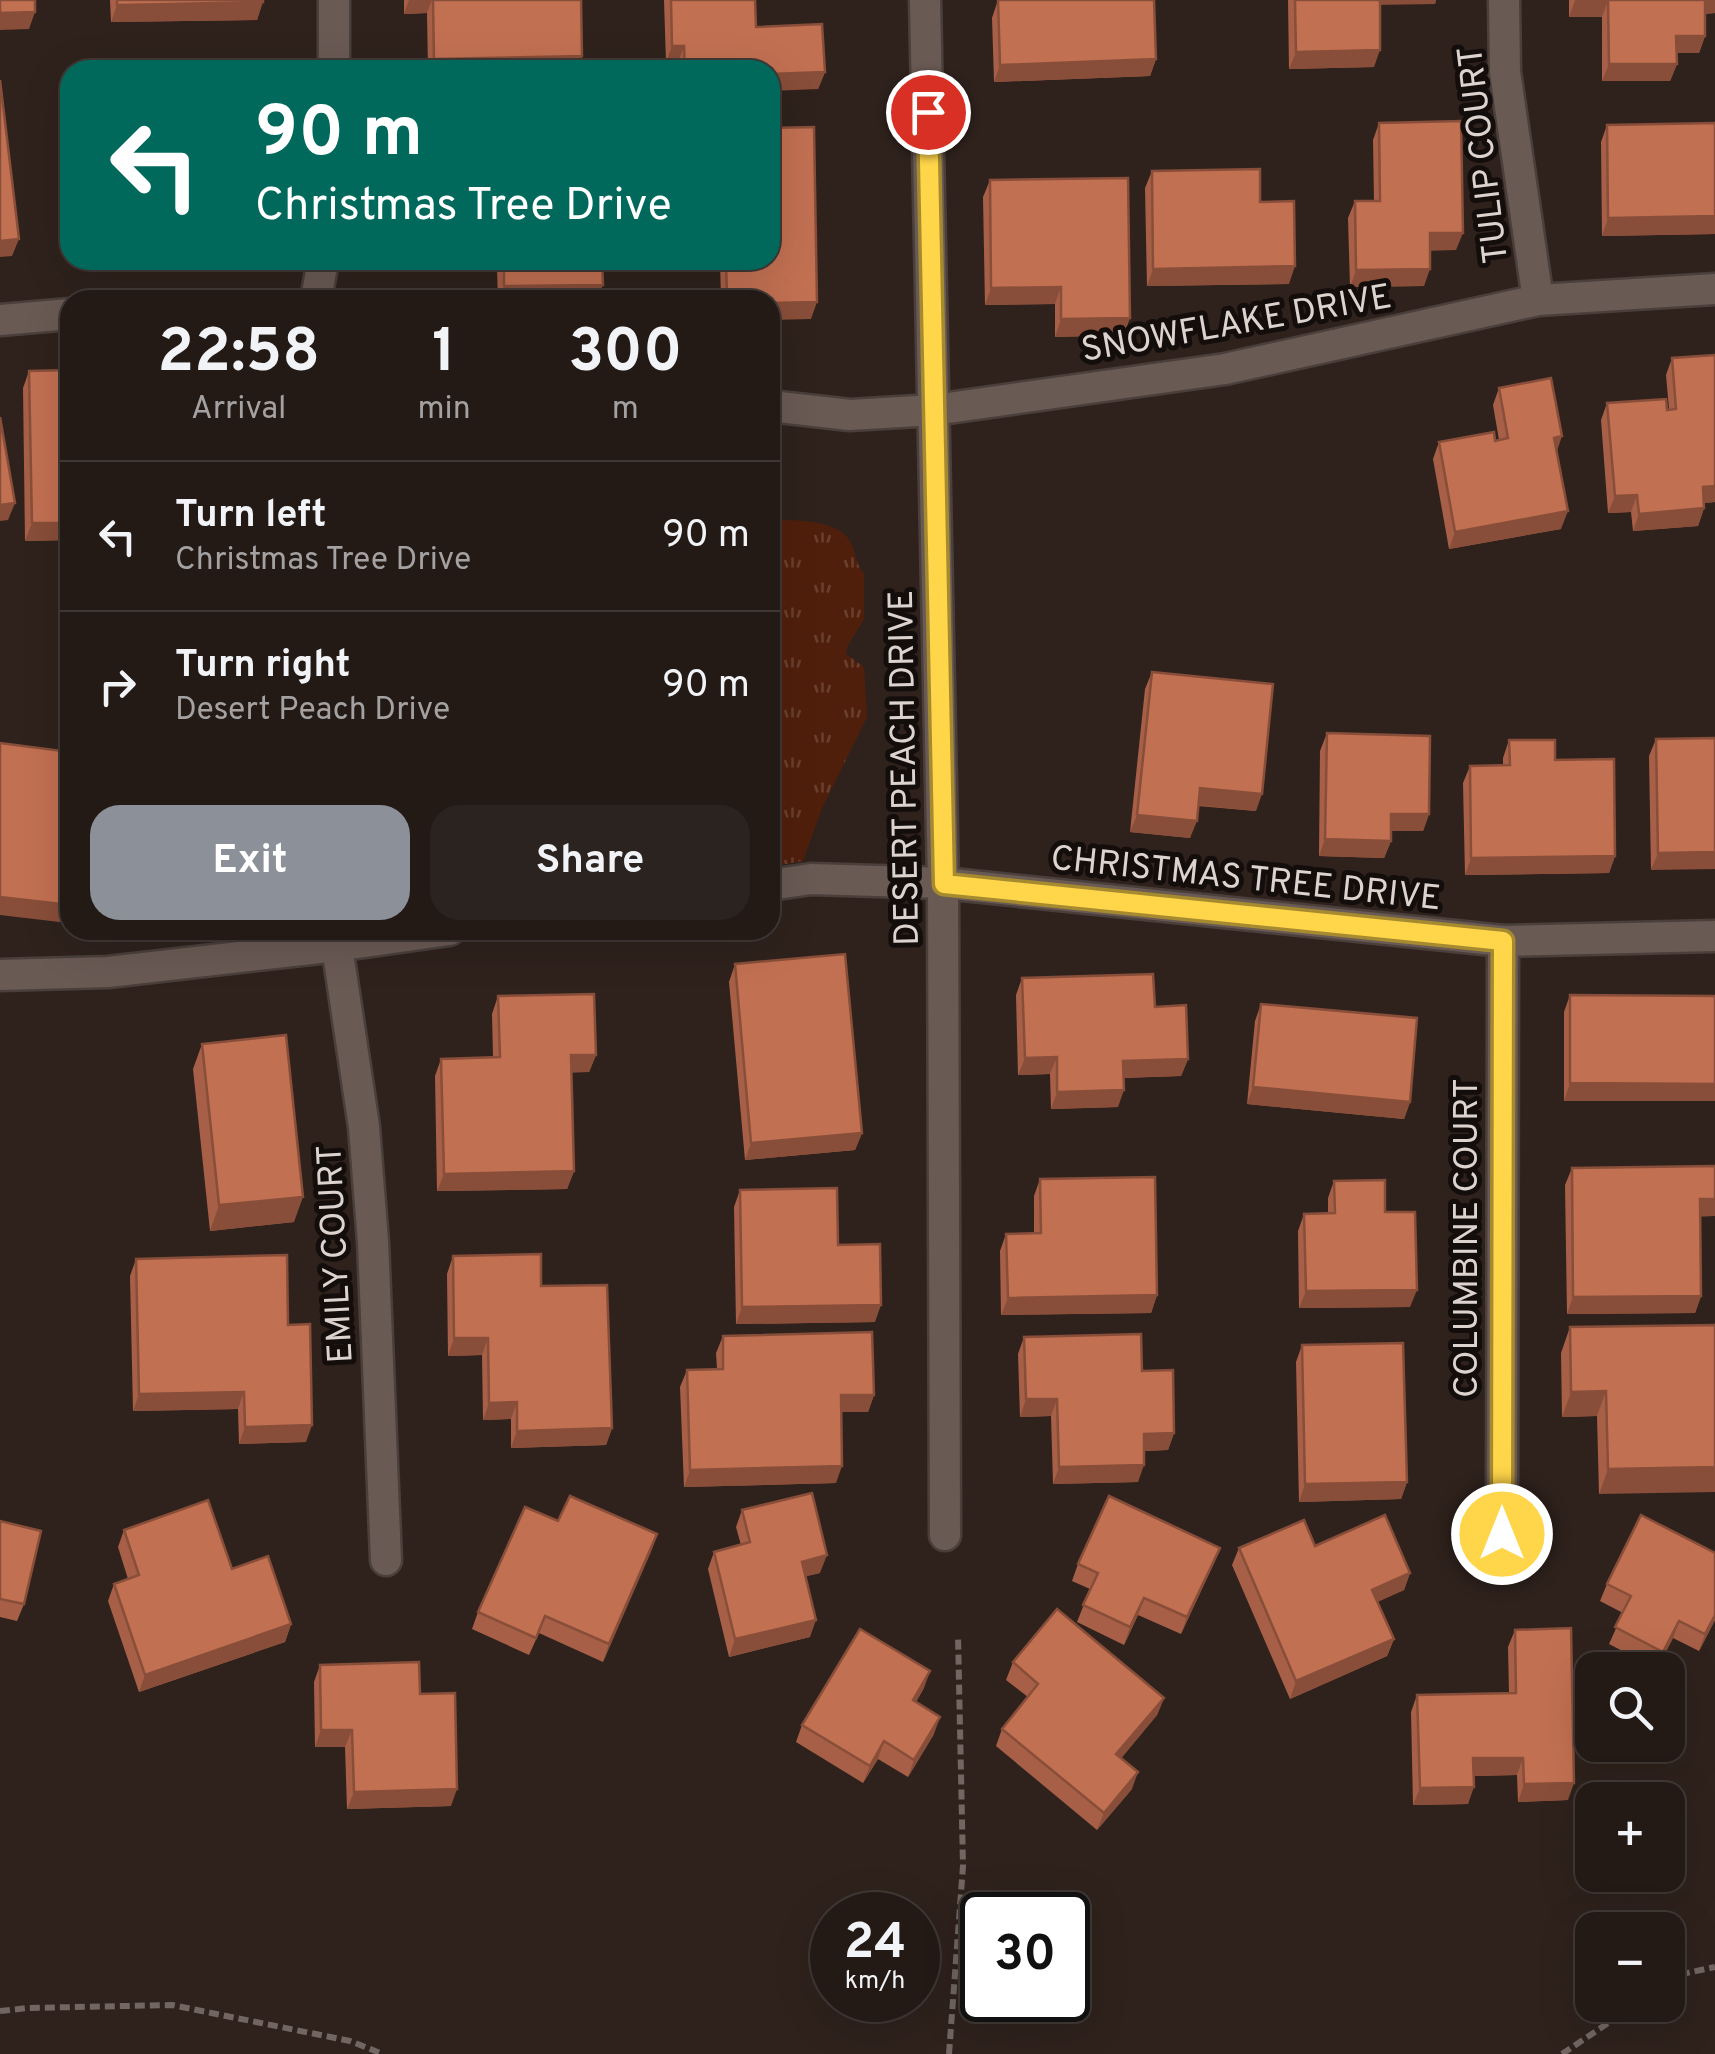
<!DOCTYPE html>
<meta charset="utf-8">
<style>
:root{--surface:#231a16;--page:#2b231f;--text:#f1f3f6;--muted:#a3a1a1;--line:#403835;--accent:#8c9099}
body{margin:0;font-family:Overpass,sans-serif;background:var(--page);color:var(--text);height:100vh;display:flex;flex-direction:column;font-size:38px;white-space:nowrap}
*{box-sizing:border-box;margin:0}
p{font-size:32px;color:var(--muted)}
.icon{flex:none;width:55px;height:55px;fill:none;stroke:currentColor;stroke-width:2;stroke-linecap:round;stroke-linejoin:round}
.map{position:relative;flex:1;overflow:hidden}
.drawer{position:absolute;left:60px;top:290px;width:720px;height:650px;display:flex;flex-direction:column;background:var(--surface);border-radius:30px;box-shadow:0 10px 40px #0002,0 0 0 2px var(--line)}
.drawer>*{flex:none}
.top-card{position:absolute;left:60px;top:60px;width:720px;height:210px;border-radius:30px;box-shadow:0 10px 40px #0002,0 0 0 2px var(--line);background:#00695c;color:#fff;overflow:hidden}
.fabs{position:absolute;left:1575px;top:1652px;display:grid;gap:20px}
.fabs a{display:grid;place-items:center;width:110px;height:110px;border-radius:20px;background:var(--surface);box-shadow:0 10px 40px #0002,0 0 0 2px var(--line);font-size:50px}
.speed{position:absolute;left:810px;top:1892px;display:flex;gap:20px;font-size:50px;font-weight:700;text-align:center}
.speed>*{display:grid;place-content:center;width:130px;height:130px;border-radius:50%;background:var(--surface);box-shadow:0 10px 40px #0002,0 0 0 2px var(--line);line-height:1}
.speed small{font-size:25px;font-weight:400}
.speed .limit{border:5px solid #111;border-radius:15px;background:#fff;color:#111}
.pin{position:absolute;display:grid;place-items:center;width:85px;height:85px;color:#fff;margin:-42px;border:5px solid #fff;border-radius:50%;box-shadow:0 2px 10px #0007}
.me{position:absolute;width:110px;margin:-55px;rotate:0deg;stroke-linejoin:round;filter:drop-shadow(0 0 8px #0008)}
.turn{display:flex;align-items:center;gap:35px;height:210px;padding:0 30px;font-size:45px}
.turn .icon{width:130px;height:130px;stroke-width:2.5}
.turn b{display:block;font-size:70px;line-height:85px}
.eta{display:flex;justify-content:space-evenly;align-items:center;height:170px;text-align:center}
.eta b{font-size:60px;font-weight:700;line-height:70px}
.button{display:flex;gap:20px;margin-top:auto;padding:20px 30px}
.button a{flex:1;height:115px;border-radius:30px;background:var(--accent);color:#fff;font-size:40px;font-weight:700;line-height:115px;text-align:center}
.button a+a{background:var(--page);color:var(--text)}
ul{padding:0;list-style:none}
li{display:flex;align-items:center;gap:30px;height:150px;padding:0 30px;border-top:2px solid var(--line)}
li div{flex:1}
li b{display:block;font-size:38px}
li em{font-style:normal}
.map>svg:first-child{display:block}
.grass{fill:url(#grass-tufts)}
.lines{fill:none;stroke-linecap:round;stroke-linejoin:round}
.minor-casing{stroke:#4a3f3b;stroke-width:35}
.path{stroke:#716661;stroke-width:6;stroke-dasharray:10 5;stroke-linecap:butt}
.minor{stroke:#6a5a54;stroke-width:30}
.wall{fill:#a76047}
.shaded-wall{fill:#884e39}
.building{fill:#c27052;stroke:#884e39;stroke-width:2.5}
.route-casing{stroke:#a68a30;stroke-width:25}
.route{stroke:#ffd54a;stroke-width:18}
.labels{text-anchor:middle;stroke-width:10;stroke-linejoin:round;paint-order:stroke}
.street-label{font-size:35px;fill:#dcd3cf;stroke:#130d0b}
</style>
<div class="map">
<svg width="1715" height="2054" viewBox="0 0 1715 2054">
<defs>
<pattern id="grass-tufts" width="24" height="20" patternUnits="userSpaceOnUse" patternTransform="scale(2.5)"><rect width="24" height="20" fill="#501f0b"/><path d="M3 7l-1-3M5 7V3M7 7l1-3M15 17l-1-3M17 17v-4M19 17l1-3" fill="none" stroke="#693f2e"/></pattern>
</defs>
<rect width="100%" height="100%" fill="#2f221d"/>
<path class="grass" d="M775,520C796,520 841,520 851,543C856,555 856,564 864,574V619L847,647L846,654L864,667L867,717L822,808L803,861L770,867V522Z"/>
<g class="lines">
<g class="minor-casing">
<g id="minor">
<path d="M334,0V70"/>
<path d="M925,0L943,883L945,1535"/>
<path d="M1504,0L1505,72L1538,300"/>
<path d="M316,300L323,260"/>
<path d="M0,320L70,314"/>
<path d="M770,406L850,415L934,410L1225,369L1538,300L1715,289"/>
<path d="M770,885L811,879L943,883L1503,941L1715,936"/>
<path d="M337,946L364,1127L373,1242L386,1560"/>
<path d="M0,975L108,972L337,946L449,930"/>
<path d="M1502,1534L1503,941"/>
</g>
</g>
<g class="path">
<path d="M1668,1984L1682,1974L1715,1967"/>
<path d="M0,2011L28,2008L172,2005L350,2041L383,2054"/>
<path d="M949,2054L963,1866L958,1635"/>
<path d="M1562,2054L1635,2005"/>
</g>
<use href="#minor" class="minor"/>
</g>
<g class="wall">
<path d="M110,0H263L257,20L111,22Z"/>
<path d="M404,0H581L582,56L577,70H428L427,13L404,14Z"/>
<path d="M664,0H755L756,27L825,72L818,89L770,70H678V63H666Z"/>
<path d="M998,0L1156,59L1150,76L994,82L992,18Z"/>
<path d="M1288,0H1436L1435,4H1380L1374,67L1289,69Z"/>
<path d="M1569,0H1715V13L1705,14V36L1699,53H1676L1677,64L1670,81H1602V17H1569Z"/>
<path d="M1379,123L1456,250H1430L1424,286L1350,287L1348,218L1355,201H1374L1373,140Z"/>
<path d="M1715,123V234L1602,236L1601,142L1607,125Z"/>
<path d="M1152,171L1260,202L1289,284L1147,286L1145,188Z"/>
<path d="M990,180L1124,335L1055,337V304L985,305L983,197Z"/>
<path d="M406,260H606L602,269L597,300H498L497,269L407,270Z"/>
<path d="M720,260H770L811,319L770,300H721Z"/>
<path d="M1715,355V502L1704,503V508L1698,526L1633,531L1631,512L1608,513L1601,420L1607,403L1669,409L1666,375L1672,358Z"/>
<path d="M70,370V540L25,541L23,388L29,371Z"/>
<path d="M1499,388L1556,451L1561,529L1449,549L1433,459L1439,442L1499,440L1493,405Z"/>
<path d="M1152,672L1256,811L1198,806L1190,838L1130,832L1145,689Z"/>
<path d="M1327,733L1429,814L1423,831H1391V841L1384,858L1319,856L1320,751Z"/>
<path d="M1715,738L1651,870L1649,756L1656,739Z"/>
<path d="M1509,740L1555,760L1615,856L1609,873L1465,875L1463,783L1470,766L1503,765V758Z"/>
<path d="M735,964L862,1133L855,1150L745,1160L729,982Z"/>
<path d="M1022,978L1188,1059L1181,1076L1123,1078L1118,1107L1051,1109L1050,1074L1018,1075L1016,995Z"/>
<path d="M1570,995L1715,996V1101H1564V1012Z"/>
<path d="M498,996L596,1055L589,1072H571L574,1171L567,1189L437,1191L435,1076L441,1059L493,1057L492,1014Z"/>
<path d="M1261,1004L1410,1102L1404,1119L1247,1104L1255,1021Z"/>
<path d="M202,1044L294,1222L210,1231L193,1069Z"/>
<path d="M1572,1168L1700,1216L1701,1296L1695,1313L1567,1314L1565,1185Z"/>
<path d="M1040,1179L1157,1295L1151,1313L1001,1315L1000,1251L1006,1234L1034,1233V1196Z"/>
<path d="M1334,1181L1385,1212L1410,1307L1299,1308L1298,1231L1304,1214L1328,1213V1198Z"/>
<path d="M740,1190L838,1245L875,1322L736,1324L734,1207Z"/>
<path d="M453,1256L541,1286L612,1428L606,1445L511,1448V1419L483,1420L482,1355L448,1356L447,1274Z"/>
<path d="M136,1259L288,1325L306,1442L239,1444L238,1409L133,1411L130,1276Z"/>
<path d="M1715,1325L1599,1494L1597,1416L1562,1417L1561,1353L1570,1327Z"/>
<path d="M723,1336L874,1395L868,1412H841L836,1483L684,1487L680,1387L687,1370L717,1369L716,1353Z"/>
<path d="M1024,1337L1142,1371L1174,1433L1168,1450L1144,1451L1138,1482L1053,1484L1051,1416L1020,1417L1018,1354Z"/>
<path d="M1302,1345L1407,1482L1401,1499L1299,1502L1296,1362Z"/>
<path d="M742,1510L820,1573L805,1576L810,1637L729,1657L708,1569L714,1552L741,1545L736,1527Z"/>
<path d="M0,1521L24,1604L17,1621L0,1617Z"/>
<path d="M558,1521L657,1534L603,1662L539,1633L529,1655L472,1629L478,1612Z"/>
<path d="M124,1530L232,1569L291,1624L285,1642L139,1692L108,1601L114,1584L128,1579L118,1547Z"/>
<path d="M1315,1546L1410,1573L1404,1590L1377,1602L1394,1639L1387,1656L1290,1699L1232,1565L1239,1548Z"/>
<path d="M1220,1548L1213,1565L1181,1634L1138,1615L1124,1645L1077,1622L1090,1589L1072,1581L1078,1564Z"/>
<path d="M1607,1584L1715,1620L1699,1651L1673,1638L1657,1669L1609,1644L1623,1613L1600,1601Z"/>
<path d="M1515,1630L1568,1800L1518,1802L1517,1775L1474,1776L1468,1804L1413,1805L1411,1712L1417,1695L1509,1693L1508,1647Z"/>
<path d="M1013,1662L1164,1698L1157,1715L1121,1758L1132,1789L1097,1830L996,1746L1002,1729L1028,1697L1006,1680Z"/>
<path d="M320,1665L420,1694L451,1806L347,1809L345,1747H315L314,1682Z"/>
<path d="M924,1688L916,1702L934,1734L908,1777L878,1759L863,1783L796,1742L802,1725Z"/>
</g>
<g class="shaded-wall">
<path d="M409,0H432L427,13L404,14Z"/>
<path d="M1375,0H1436L1435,4L1373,5Z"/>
<path d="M1575,0H1608L1602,17H1569Z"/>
<path d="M1704,0H1715V13L1699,14Z"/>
<path d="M263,2L257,20L111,22L117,5Z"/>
<path d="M35,12L29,29L0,30V13Z"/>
<path d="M1676,36H1705L1699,53H1670Z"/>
<path d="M672,46H684L678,63H666Z"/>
<path d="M1380,50L1374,67L1289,69L1296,52Z"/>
<path d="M582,56L577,70H430L434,59Z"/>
<path d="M1156,59L1150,76L994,82L1000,65Z"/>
<path d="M1609,64H1677L1670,81H1602Z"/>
<path d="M825,72L818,89L770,91V74Z"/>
<path d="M1715,216V234L1602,236L1608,218Z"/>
<path d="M1430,233H1463L1456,250L1423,251Z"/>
<path d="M19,239L12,256L0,257V241Z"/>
<path d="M410,260H500L497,269L407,270Z"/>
<path d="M1295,266L1289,284L1147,286L1153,269Z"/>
<path d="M1430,269L1424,286L1350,287L1356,270Z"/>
<path d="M603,285L597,300H499L504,286Z"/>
<path d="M1061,287L1055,304L985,305L991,288Z"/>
<path d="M817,302L811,319L770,320V303Z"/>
<path d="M1130,318L1124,335L1055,337L1061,319Z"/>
<path d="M1562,436L1556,454L1554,438Z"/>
<path d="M1715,486V502L1697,504L1703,487Z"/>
<path d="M1637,495L1631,512L1608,513L1615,496Z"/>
<path d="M15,503L8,520L0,521V505Z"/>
<path d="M1704,508L1698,526L1633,531L1639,514Z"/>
<path d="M1568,511L1561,529L1449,549L1455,532Z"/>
<path d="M32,523H70V540L25,541Z"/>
<path d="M1200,788L1262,794L1256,811L1194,805Z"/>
<path d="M1391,814H1429L1423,831H1385Z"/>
<path d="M1137,815L1197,821L1190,838L1130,832Z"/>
<path d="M1325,839L1391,841L1384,858L1319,856Z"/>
<path d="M1715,852V869L1651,870L1658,853Z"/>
<path d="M1615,856L1609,873L1465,875L1471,858Z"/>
<path d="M0,897L70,905V918L68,923L0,915Z"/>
<path d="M571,1055H596L589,1072L565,1073Z"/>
<path d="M1057,1057L1050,1074L1018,1075L1025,1058Z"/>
<path d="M1188,1059L1181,1076L1116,1078L1123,1061Z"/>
<path d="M1570,1083L1715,1084V1101H1564Z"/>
<path d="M1253,1087L1410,1102L1404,1119L1247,1104Z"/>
<path d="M1124,1090L1118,1107L1051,1109L1057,1092Z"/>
<path d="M862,1133L855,1150L745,1160L751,1143Z"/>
<path d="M574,1171L567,1189L437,1191L444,1174Z"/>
<path d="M303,1197L294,1222L210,1231L219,1205Z"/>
<path d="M1700,1199H1715V1216L1694,1217Z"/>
<path d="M1417,1290L1410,1307L1299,1308L1306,1291Z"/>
<path d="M1157,1295L1151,1313L1001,1315L1008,1298Z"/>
<path d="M1701,1296L1695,1313L1567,1314L1573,1297Z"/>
<path d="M881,1305L875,1322L736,1324L742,1307Z"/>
<path d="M454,1338H488L482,1355L448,1356Z"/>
<path d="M1606,1391L1597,1416L1562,1417L1571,1392Z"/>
<path d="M244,1392L238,1409L133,1411L139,1394Z"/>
<path d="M841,1395H874L868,1412H834Z"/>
<path d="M1026,1399H1057L1051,1416L1020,1417Z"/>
<path d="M517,1402L511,1419L483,1420L489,1403Z"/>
<path d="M312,1425L306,1442L239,1444L245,1427Z"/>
<path d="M612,1428L606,1445L511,1448L517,1431Z"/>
<path d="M1174,1433L1168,1450L1137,1451L1144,1434Z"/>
<path d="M1144,1465L1138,1482L1053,1484L1059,1467Z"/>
<path d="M842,1466L836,1483L684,1487L690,1470Z"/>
<path d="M1715,1467V1492L1599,1494L1608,1469Z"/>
<path d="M1407,1482L1401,1499L1299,1502L1305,1484Z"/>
<path d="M657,1534L651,1552L603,1662L609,1644Z"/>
<path d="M1220,1548L1213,1565L1181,1634L1187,1617Z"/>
<path d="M827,1555L820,1573L796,1579L802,1562Z"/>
<path d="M1410,1573L1404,1590L1366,1607L1372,1590Z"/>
<path d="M1144,1598L1138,1615L1124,1645L1130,1627Z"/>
<path d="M1715,1615V1620L1699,1651L1705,1634Z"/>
<path d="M816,1620L810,1637L729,1657L735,1639Z"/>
<path d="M1679,1621L1673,1638L1657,1669L1663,1652Z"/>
<path d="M291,1624L285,1642L139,1692L145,1675Z"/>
<path d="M1394,1639L1387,1656L1290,1699L1296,1681Z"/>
<path d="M930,1671L924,1688L907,1717L913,1700Z"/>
<path d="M1164,1698L1157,1715L1110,1772L1116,1754Z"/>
<path d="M940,1717L934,1734L908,1777L914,1760Z"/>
<path d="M321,1730H352L345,1747H315Z"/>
<path d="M884,1741L878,1759L863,1783L870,1766Z"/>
<path d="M1473,1758H1523L1517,1775L1467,1776Z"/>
<path d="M1138,1772L1132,1789L1097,1830L1104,1813Z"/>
<path d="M1574,1783L1568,1800L1518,1802L1524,1784Z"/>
<path d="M1474,1787L1468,1804L1413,1805L1420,1788Z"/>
<path d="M457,1789L451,1806L347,1809L354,1792Z"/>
</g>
<g class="building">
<path d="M0,0H35V12L0,13Z"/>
<path d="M117,0H263V2L117,5Z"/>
<path d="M433,0H581L582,56L434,59Z"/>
<path d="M671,0H755L756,27L822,24L825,72L770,74V70H685L684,46H672Z"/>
<path d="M998,0H1154L1156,59L1000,65Z"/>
<path d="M1295,0H1380V50L1296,52Z"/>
<path d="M1608,0H1705V36H1676L1677,64H1609Z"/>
<path d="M174,61L262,65V70H174Z"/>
<path d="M0,80L19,239L0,241Z"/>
<path d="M1461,121L1463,233H1430V269L1356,270L1355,201H1380L1379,123Z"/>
<path d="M1715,123V216L1608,218L1607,125Z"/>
<path d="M814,127L817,302L770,303V300H727L726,260H770V128Z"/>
<path d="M1260,169V202L1294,201L1295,266L1153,269L1152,171Z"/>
<path d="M1128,178L1130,318L1061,319V287L991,288L990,180Z"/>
<path d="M504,260H602L603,285L504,286Z"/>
<path d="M1715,355V486L1703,487L1704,508L1639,514L1637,495L1615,496L1607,403L1666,399L1667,410L1676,409L1672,358Z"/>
<path d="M70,370V523H32L29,371Z"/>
<path d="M1551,378L1562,436L1554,438L1568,511L1455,532L1439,442L1494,432L1495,441L1508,438L1499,388Z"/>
<path d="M0,417L15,503L0,505Z"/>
<path d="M1152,672L1273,684L1262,794L1200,788L1197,821L1137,815Z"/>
<path d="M1327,733L1430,736L1429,814H1391V841L1325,839Z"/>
<path d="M1715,738V852L1658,853L1656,739Z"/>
<path d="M1509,740H1555V760L1614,759L1615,856L1471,858L1470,766L1510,765Z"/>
<path d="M0,743L70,752V905L0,897Z"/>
<path d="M845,954L862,1133L751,1143L735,964Z"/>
<path d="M1153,974L1155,1007L1186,1005L1188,1059L1123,1061L1124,1090L1057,1092V1057L1025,1058L1022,978Z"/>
<path d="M594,994L596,1055H571L574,1171L444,1174L441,1059L500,1057L498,996Z"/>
<path d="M1570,995L1715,996V1084L1570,1083Z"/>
<path d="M1261,1004L1417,1018L1410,1102L1253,1087Z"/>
<path d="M286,1035L303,1197L219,1205L202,1044Z"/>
<path d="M1715,1166V1199H1700L1701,1296L1573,1297L1572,1168Z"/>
<path d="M1155,1177L1157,1295L1008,1298L1006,1234L1041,1233L1040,1179Z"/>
<path d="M1385,1180V1212H1415L1417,1290L1306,1291L1304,1214L1335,1213L1334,1181Z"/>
<path d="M837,1188L838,1245L880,1244L881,1305L742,1307L740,1190Z"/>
<path d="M541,1254V1286L607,1285L612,1428L517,1431V1402L489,1403L488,1338H454L453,1256Z"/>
<path d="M287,1255L288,1325L310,1324L312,1425L245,1427L244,1392L139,1394L136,1259Z"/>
<path d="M1715,1325V1467L1608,1469L1606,1391L1571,1392L1570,1327Z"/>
<path d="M872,1332L874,1395H841L842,1466L690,1470L687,1370L723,1369V1336Z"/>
<path d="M1141,1334L1142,1371L1173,1370L1174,1433L1144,1434V1465L1059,1467L1057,1399H1026L1024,1337Z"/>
<path d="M1403,1343L1407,1482L1305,1484L1302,1345Z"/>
<path d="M812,1493L827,1555L802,1562L816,1620L735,1639L714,1552L750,1542L742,1510Z"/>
<path d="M570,1496L657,1534L609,1644L545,1616L536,1638L478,1612L525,1507L558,1521Z"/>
<path d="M1109,1496L1220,1548L1187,1617L1144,1598L1130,1627L1083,1605L1098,1573L1078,1564Z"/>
<path d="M208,1500L232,1569L268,1556L291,1624L145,1675L114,1584L139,1575L124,1530Z"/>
<path d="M1385,1515L1410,1573L1372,1590L1394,1639L1296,1681L1239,1548L1304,1520L1315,1546Z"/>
<path d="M1641,1515L1715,1553V1615L1705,1634L1679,1621L1663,1652L1615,1627L1631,1596L1607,1584Z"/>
<path d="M0,1521L41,1531L24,1604L0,1599Z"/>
<path d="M1057,1609L1164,1698L1116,1754L1138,1772L1104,1813L1002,1729L1038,1684L1013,1662Z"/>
<path d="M1571,1628L1574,1783L1524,1784L1523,1758H1473L1474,1787L1420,1788L1417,1695L1516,1693L1515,1630Z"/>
<path d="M860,1629L930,1671L913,1700L940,1717L914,1760L884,1741L870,1766L802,1725Z"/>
<path d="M419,1662L420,1694L455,1693L457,1789L354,1792L352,1730H321L320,1665Z"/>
</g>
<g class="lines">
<g class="route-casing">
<path id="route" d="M928,112L944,884L1503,941L1502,1534"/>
</g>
<use href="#route" class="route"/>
</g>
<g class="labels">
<g class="street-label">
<text transform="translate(1482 155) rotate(-97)" y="12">TULIP COURT</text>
<text transform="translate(1236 322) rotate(-10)" y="12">SNOWFLAKE DRIVE</text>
<text transform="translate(903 768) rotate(-91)" y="12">DESERT PEACH DRIVE</text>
<text transform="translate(1246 877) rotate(6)" y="12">CHRISTMAS TREE DRIVE</text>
<text transform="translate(1465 1238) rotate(-90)" y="12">COLUMBINE COURT</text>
<text transform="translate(334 1254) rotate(-93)" y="12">EMILY COURT</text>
</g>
</g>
</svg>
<div class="fabs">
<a><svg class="icon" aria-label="search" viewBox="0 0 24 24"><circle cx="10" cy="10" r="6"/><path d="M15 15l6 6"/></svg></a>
<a>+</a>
<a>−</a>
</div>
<div class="speed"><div>24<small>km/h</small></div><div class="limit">30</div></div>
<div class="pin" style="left:928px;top:112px;background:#d93025"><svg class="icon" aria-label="arrive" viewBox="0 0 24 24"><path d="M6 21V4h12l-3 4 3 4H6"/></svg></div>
<svg class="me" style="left:1502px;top:1534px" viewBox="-20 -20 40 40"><circle r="17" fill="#ffd54a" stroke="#fff" stroke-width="3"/><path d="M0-11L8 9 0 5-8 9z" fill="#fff"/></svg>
<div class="top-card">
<div class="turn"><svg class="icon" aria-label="left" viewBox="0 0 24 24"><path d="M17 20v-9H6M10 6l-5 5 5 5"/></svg><div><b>90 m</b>Christmas Tree Drive</div></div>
</div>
<section class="drawer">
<div class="eta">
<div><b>22:58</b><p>Arrival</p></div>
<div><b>1</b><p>min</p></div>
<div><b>300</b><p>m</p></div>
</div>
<ul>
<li><svg class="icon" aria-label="left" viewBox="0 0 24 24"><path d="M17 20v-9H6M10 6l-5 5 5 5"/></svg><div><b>Turn left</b><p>Christmas Tree Drive</p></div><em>90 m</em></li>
<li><svg class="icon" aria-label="right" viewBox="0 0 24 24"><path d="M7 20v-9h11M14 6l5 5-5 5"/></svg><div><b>Turn right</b><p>Desert Peach Drive</p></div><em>90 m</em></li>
</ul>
<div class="button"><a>Exit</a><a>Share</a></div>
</section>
</div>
